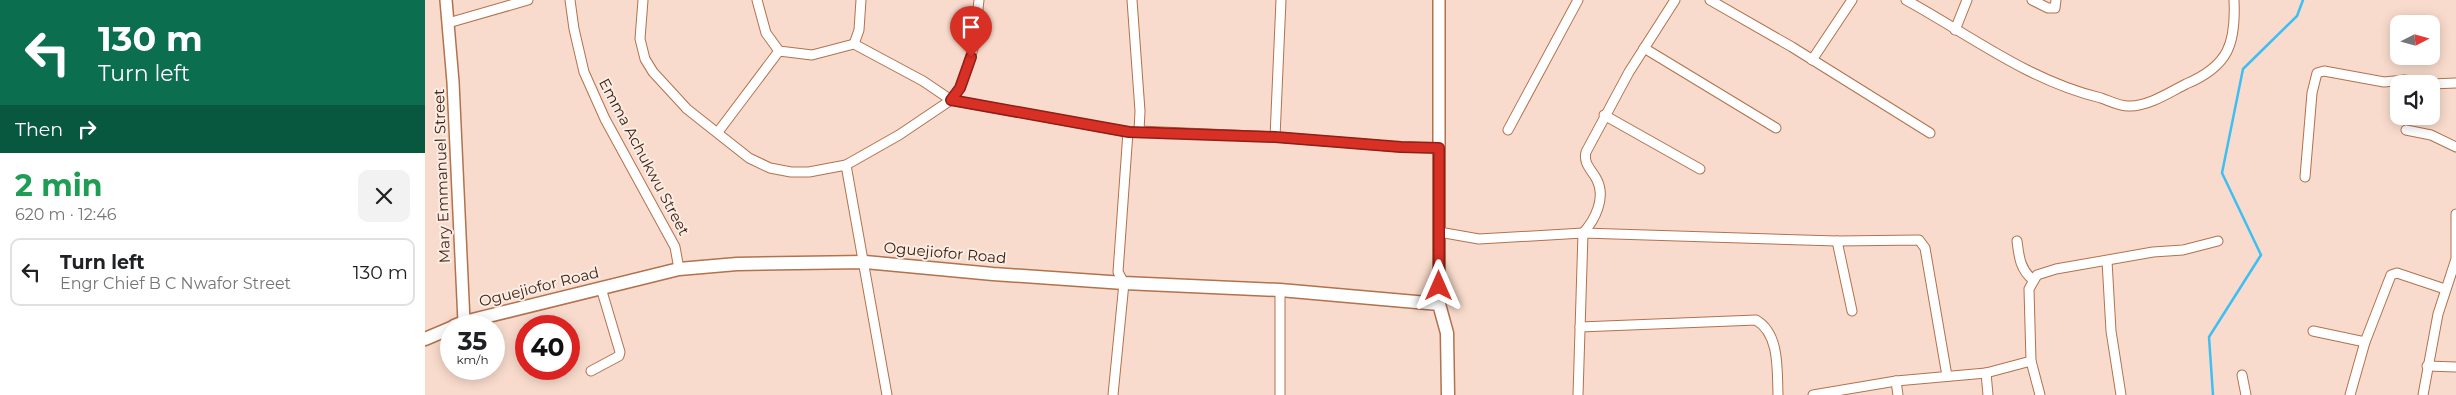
<!DOCTYPE html>
<meta charset="utf-8">
<style>
:root{--surface:#fff;--page:#f2f2f2;--text:#202124;--muted:#757577;--line:#e0e0e0}
body{margin:0;font-family:Montserrat,sans-serif;background:var(--page);color:var(--text);height:100vh;display:flex;flex-direction:column;font-size:19px;white-space:nowrap}
*{box-sizing:border-box;margin:0}
p{font-size:16px;color:var(--muted)}
.icon{flex:none;width:28px;height:28px;fill:none;stroke:currentColor;stroke-width:2;stroke-linecap:round;stroke-linejoin:round}
.map{position:relative;flex:1;overflow:hidden}
.details{display:flex;flex-direction:column;background:var(--surface);width:425px}
.details>*{flex:none}
.hud{background:#0b6e4f;color:#fff;overflow:hidden}
.needle{width:32px;rotate:84deg}
.buttons{position:absolute;left:1965px;top:15px;display:grid;gap:10px}
.buttons a{display:grid;place-items:center;width:50px;height:50px;border-radius:10px;background:var(--surface);box-shadow:0 2px 12px #0003;font-size:25px}
.speed{position:absolute;left:15px;top:315px;display:flex;gap:10px;font-size:25px;font-weight:700;text-align:center}
.speed>*{display:grid;place-content:center;width:65px;height:65px;border-radius:50%;background:var(--surface);box-shadow:0 2px 12px #0003;line-height:1}
.speed small{font-size:12px;font-weight:400}
.speed .limit{border:8px solid #d22;background:#fff;color:#111}
.pin{position:absolute;display:grid;place-items:center;width:42px;height:42px;color:#fff;margin:-51px -21px;border-radius:50% 50% 50% 0;rotate:-45deg;box-shadow:0 0 5px #0007}
.pin .icon{rotate:45deg}
.me{position:absolute;width:55px;margin:-28px;rotate:0deg;stroke-linejoin:round;filter:drop-shadow(0 0 4px #0008)}
.turn{display:flex;align-items:center;gap:18px;height:105px;padding:0 15px;font-size:22px}
.turn .icon{width:65px;height:65px;stroke-width:2.5}
.turn b{display:block;font-size:35px;line-height:42px}
.then{display:flex;align-items:center;height:48px;padding:0 15px;background:#0003;gap:10px;font-size:19px}
.round{display:grid;place-items:center;flex:none;width:52px;height:52px;border-radius:10px;background:var(--page)}
.headline{display:flex;align-items:center;justify-content:space-between;height:85px;padding:0 15px}
h1{font-size:30px;font-weight:700;line-height:38px;color:#1e9e55}
ul{padding:0;list-style:none}
li{display:flex;align-items:center;gap:15px;height:68px;margin:0 10px 8px;padding:0 5px;border:2px solid var(--line);border-radius:10px}
li div{flex:1}
li b{display:block;font-size:19px}
li em{font-style:normal}
main{display:flex;flex:1;min-height:0}
.map>svg:first-child{display:block}
.lines{fill:none;stroke-linecap:round;stroke-linejoin:round}
.stream{stroke:#3dbff3;stroke-width:2.5}
.minor-casing{stroke:#b2724d;stroke-width:11}
.tertiary-casing{stroke:#b2724d;stroke-width:14}
.secondary-casing{stroke:#b2724d;stroke-width:15}
.minor{stroke:#fff;stroke-width:9}
.tertiary{stroke:#fff;stroke-width:11}
.secondary{stroke:#fff;stroke-width:12}
.route-casing{stroke:#8d1f18;stroke-width:12}
.route{stroke:#d93025;stroke-width:9}
.labels{text-anchor:middle;stroke-width:4;stroke-linejoin:round;paint-order:stroke}
.street-label{font-size:15px;fill:#371d0e;stroke:#fbece4}
</style>
<main>
<section class="details">
<div class="hud">
<div class="turn"><svg class="icon" aria-label="left" viewBox="0 0 24 24"><path d="M17 20v-9H6M10 6l-5 5 5 5"/></svg><div><b>130 m</b>Turn left</div></div>
<div class="then">Then<svg class="icon" aria-label="right" viewBox="0 0 24 24"><path d="M7 20v-9h11M14 6l5 5-5 5"/></svg></div>
</div>
<div class="headline"><div><h1>2 min</h1><p>620 m · 12:46</p></div><a class="round"><svg class="icon" aria-label="close" viewBox="0 0 24 24"><path d="M6 6l12 12M18 6L6 18"/></svg></a></div>
<ul>
<li><svg class="icon" aria-label="left" viewBox="0 0 24 24"><path d="M17 20v-9H6M10 6l-5 5 5 5"/></svg><div><b>Turn left</b><p>Engr Chief B C Nwafor Street</p></div><em>130 m</em></li>
</ul>
</section>
<div class="map">
<svg width="2031" height="395" viewBox="0 0 2031 395">
<rect width="100%" height="100%" fill="#f8dbcc"/>
<g class="lines">
<path class="stream" d="M1788,395L1784,337L1836,255L1797,173L1818,69L1872,16L1878,0"/>
<g class="minor-casing">
<g id="minor">
<path d="M145,0L149,29L159,72L180,119L250,247L254,269"/>
<path d="M218,0L215,39L220,59L228,72L262,109L324,158L345,168L366,172H384L421,165L474,135L526,100L535,88L542,69L549,45L554,0"/>
<path d="M332,0L341,33L354,51"/>
<path d="M707,0L715,111L714,131"/>
<path d="M1285,0L1367,47L1505,133"/>
<path d="M1481,0C1545,35 1604,81 1676,98C1685,101 1696,107 1705,106C1724,106 1745,92 1761,84C1804,66 1811,43 1809,0"/>
<path d="M1607,0L1623,8H1630L1631,0"/>
<path d="M23,23L103,0"/>
<path d="M1530,30L1542,0"/>
<path d="M429,44L434,30L436,0"/>
<path d="M1219,48L1351,128"/>
<path d="M1387,60L1427,0"/>
<path d="M2006,84L2031,83"/>
<path d="M1179,115L1275,169"/>
<path d="M1083,130L1153,0"/>
<path d="M1981,130L2006,135L2031,147"/>
<path d="M293,132L354,51L387,55L429,44L498,81L526,100L703,132L714,131L850,137L975,147L1014,148"/>
<path d="M850,137L856,0"/>
<path d="M421,165L462,395"/>
<path d="M1880,177L1887,93L1892,73L1899,71L1959,82L1979,80L2005,84"/>
<path d="M1014,232L1054,239L1158,233L1412,241L1494,240L1500,248L1522,376"/>
<path d="M1158,233C1170,220 1181,198 1172,180C1167,170 1158,164 1161,152L1204,72L1250,0"/>
<path d="M1412,241L1427,311"/>
<path d="M1592,241C1594,257 1595,269 1608,280"/>
<path d="M1682,261L1686,331L1696,395"/>
<path d="M1155,327L1331,320C1355,334 1352,370 1353,395"/>
<path d="M1888,331L1940,342"/>
<path d="M2002,366L2031,367"/>
<path d="M166,371L194,356L195,352L176,288"/>
<path d="M1561,373L1563,395"/>
<path d="M1817,375L1821,395"/>
<path d="M1471,381L1473,395"/>
<path d="M688,395L699,283L693,272L703,132"/>
<path d="M855,395V290"/>
<path d="M1153,395L1158,233"/>
<path d="M1388,395L1471,381L1561,373L1606,361"/>
<path d="M1615,395L1606,361L1604,289L1612,275L1631,269L1728,252L1758,250L1793,241"/>
<path d="M1925,395L1940,342L1966,275L1972,273L2020,289"/>
<path d="M1998,395L2013,314L2031,259V214"/>
</g>
</g>
<g class="tertiary-casing">
<g id="tertiary">
<path d="M21,0L28,82L39,322"/>
<path d="M1014,0V304"/>
</g>
</g>
<g class="secondary-casing">
<g id="secondary">
<path d="M29,326L39,322L254,269L312,264L440,262L568,274L699,283L855,290L1014,304L1022,333L1023,395"/>
<path d="M0,339L26,328"/>
</g>
</g>
<use href="#minor" class="minor"/>
<use href="#tertiary" class="tertiary"/>
<use href="#secondary" class="secondary"/>
</g>
<g class="lines">
<g class="route-casing">
<path id="route" d="M546,57L535,88L526,100L704,132L850,137L976,147L1014,148V286"/>
</g>
<use href="#route" class="route"/>
</g>
<g class="labels">
<g class="street-label">
<text transform="translate(219 157) rotate(62)" y="5">Emma Achukwu Street</text>
<text transform="translate(17 176) rotate(-92)" y="5">Mary Emmanuel Street</text>
<text transform="translate(520 253) rotate(5)" y="5">Oguejiofor Road</text>
<text transform="translate(114 287) rotate(-14)" y="5">Oguejiofor Road</text>
</g>
</g>
</svg>
<div class="buttons">
<a><svg class="needle" viewBox="-14 -14 28 28"><path d="M0-13l5 13h-10z" fill="#e53935"/><path d="M0 13l5-13h-10z" fill="#757577"/></svg></a>
<a><svg class="icon" aria-label="sound" viewBox="0 0 24 24"><path d="M4 9h4l5-4v14l-5-4H4zM17 9q2 3 0 6"/></svg></a>
</div>
<div class="speed"><div>35<small>km/h</small></div><div class="limit">40</div></div>
<div class="pin" style="left:546px;top:57px;background:#d93025"><svg class="icon" aria-label="arrive" viewBox="0 0 24 24"><path d="M6 21V4h12l-3 4 3 4H6"/></svg></div>
<svg class="me" style="left:1014px;top:286px" viewBox="-20 -20 40 40"><path d="M0-17L14 15 0 8-14 15z" fill="#d93025" stroke="#fff" stroke-width="4"/></svg>
</div>
</main>
